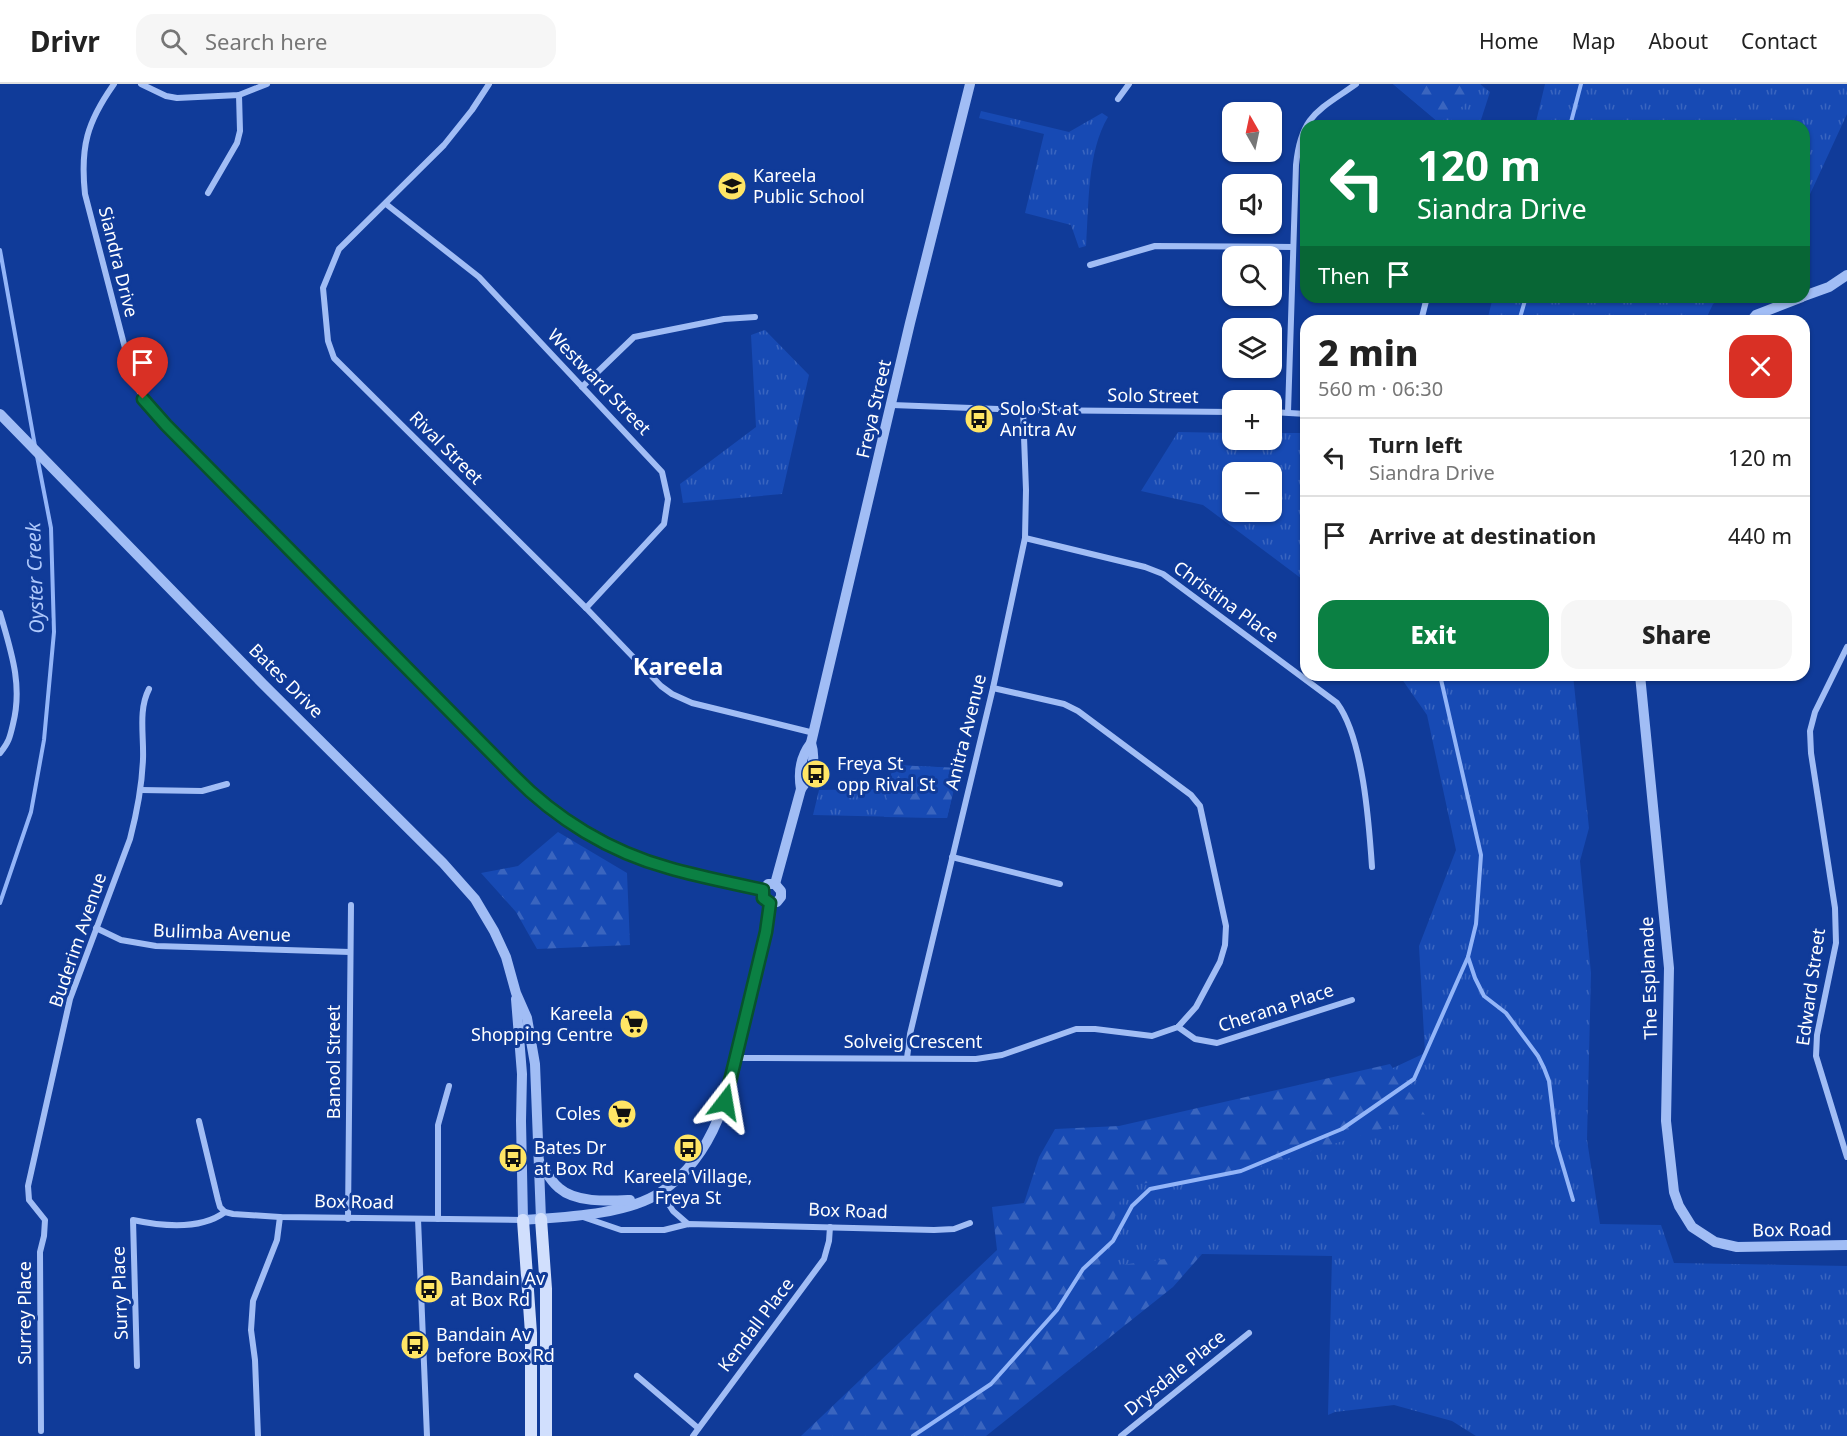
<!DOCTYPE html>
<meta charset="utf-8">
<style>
:root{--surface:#fff;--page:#f6f6f6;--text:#222;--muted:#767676;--line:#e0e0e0;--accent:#0b8043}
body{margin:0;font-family:"Noto Sans",sans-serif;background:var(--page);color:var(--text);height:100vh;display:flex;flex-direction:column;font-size:22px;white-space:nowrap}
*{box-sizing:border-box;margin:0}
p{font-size:20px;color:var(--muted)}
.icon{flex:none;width:33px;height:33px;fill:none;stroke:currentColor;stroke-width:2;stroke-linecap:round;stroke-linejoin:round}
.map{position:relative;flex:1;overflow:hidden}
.side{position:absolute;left:1300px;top:231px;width:510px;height:366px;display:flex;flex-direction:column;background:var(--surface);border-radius:18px;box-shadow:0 2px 4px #0004}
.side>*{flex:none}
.top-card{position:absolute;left:1300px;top:36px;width:510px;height:183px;border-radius:18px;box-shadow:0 2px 4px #0004;background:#0b8043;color:#fff;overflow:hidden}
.needle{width:39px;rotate:351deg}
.controls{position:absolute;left:1222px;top:18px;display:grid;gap:12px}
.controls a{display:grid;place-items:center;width:60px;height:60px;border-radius:12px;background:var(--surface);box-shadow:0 2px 4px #0004;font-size:30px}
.pin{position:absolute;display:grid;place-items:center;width:51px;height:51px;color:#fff;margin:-62px -26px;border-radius:50% 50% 50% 0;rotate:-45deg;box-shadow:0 0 6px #0007}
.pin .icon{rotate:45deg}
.me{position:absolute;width:66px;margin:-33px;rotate:14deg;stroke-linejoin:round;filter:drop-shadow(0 0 4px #0008)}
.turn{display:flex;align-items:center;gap:21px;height:126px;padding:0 18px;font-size:27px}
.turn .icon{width:78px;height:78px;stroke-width:2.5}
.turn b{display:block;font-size:42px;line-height:51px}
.then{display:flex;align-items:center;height:57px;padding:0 18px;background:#0003;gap:12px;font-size:22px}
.round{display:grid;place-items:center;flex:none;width:63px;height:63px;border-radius:18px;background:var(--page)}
.head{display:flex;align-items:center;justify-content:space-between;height:102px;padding:0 18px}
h1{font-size:36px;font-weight:800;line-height:45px}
.action{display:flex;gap:12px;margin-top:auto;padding:12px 18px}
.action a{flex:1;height:69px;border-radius:18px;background:var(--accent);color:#fff;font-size:24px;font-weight:800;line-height:69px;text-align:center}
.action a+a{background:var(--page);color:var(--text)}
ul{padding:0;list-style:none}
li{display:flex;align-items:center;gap:18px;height:78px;padding:0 18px;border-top:2px solid var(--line)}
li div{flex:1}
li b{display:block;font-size:22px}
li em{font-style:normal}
header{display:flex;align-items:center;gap:36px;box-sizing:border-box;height:84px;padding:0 30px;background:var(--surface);border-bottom:2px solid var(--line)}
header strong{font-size:28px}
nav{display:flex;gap:33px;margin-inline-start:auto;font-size:21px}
.search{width:420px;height:54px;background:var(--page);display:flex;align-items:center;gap:15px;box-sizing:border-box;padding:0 21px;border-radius:18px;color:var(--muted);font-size:22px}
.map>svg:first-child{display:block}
.grass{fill:url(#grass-tufts);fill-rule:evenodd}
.forest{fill:url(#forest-firs)}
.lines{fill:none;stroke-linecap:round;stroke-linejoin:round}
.stream{stroke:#93b5f8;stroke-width:4}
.minor{stroke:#a1bdf5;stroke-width:6}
.tertiary{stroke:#a1bdf5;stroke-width:10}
.secondary{stroke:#d1dffd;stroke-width:12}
.route-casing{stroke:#07532c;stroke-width:15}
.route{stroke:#0b8043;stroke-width:10}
.labels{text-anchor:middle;stroke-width:6;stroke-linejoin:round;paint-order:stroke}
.poi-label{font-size:18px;fill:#fff;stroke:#103b99;text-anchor:start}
.street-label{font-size:18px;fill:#fff;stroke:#103b99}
.water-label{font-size:20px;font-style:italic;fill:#aec8fb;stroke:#103b99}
.district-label{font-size:24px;font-weight:bold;fill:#fff;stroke:#103b99}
</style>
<header>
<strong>Drivr</strong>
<div class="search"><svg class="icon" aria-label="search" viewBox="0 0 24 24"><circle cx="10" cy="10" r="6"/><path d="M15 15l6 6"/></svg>Search here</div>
<nav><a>Home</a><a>Map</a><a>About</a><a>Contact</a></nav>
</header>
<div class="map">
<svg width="1847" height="1352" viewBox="0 0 1847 1352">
<defs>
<pattern id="grass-tufts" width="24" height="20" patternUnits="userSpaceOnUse" patternTransform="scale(1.5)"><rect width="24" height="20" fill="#174ab4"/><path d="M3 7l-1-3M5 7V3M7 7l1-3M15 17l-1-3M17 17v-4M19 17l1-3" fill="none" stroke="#3a65bf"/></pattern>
<pattern id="forest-firs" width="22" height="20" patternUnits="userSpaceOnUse" patternTransform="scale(1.5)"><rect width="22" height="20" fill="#174ab4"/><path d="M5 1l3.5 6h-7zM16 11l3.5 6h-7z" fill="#3a65bf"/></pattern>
</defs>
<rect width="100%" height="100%" fill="#103b99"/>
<g class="grass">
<path d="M1393,0H1480L1490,8L1479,42H1443Z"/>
<path d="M1545,0H1847V30L1805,121L1804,42H1535Z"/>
<path d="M981,27L1069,48L1102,29L1108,33C1087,68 1089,122 1086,162L1079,164L1071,141L1025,129L1044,50L979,34Z"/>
<path d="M1493,213H1723L1713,220L1705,237H1487Z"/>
<path d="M765,246L809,291L782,410L683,419L680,400L756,343L751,251Z"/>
<path d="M1178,348L1233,349V356H1272V349H1306V498L1203,421L1141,407ZM1233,388H1272V428H1233Z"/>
<path d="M1399,591H1573L1589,744L1580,777L1591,889L1587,1056L1600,1140L1661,1141L1674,1179L1847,1182V1352H1476L1452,1337L1394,1321L1335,1328L1328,1331L1332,1172L1202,1170L1010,1223L1036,1083L1220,1065L1425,969L1419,862L1456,766L1427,631Z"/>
<path d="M894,681L959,684L947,734L813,731L819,706L887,705Z"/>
</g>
<g class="forest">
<path d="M1393,0H1480L1481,1C1472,8 1470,18 1460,24L1452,22L1437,37Z"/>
<path d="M894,681L959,684L947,734L884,733L887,705Z"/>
<path d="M558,748L627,789L630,861L537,865L516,828L481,789L518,782Z"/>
<path d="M1390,980L1425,1031L1235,1091L1125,1101L1099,1184L1202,1170L1173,1203L986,1352H801L997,1166L992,1123L1024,1119L1039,1073L1055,1045L1119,1042Z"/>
</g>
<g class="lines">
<g class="stream">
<path d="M1570,42L1581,0"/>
<path d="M0,166L35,362"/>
<path d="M1519,237L1526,213"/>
<path d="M0,819L31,728L44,656L54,548L51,444L37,372"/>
<path d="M1468,873L1475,894L1484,912L1506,929L1538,972L1544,984L1549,997L1557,1062L1573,1116"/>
<path d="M913,1352L991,1300L1057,1226L1083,1185L1113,1157L1132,1122L1150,1105L1241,1087L1342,1045L1414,995L1468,873L1476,840L1481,771L1440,591"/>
</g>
<g class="minor">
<path d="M114,0C87,38 80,63 85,110L132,291L143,315L166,341L530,708C571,742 616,769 667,784C699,793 731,798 763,806"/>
<path d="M141,0L166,12L177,14L239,11L267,0"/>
<path d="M489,0L472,26L444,61L339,165L323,204L328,257L334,274L586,524L661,602L672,610L692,619L814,649"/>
<path d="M1118,15L1129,0"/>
<path d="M208,109L237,59L240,47L239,11"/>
<path d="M386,120L479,193L662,388L668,415L664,440L586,524"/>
<path d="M1090,181L1155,162L1293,163"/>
<path d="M1421,237L1427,213"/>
<path d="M582,303L634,253L724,235L755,233"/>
<path d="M892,321L1023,326L1233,328"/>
<path d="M1272,328L1306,330"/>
<path d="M1288,328L1296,81C1301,31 1318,27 1356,0"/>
<path d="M1025,454L1145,483L1163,490L1337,619C1363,654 1369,739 1372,783"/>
<path d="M0,529C11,567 23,601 13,640C10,653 9,658 0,669"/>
<path d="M1847,563L1815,628L1810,647L1811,669L1835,824L1836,859L1817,951L1816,972L1847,1073"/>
<path d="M141,706L202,707L227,700"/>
<path d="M952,773L1060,800"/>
<path d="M96,844L121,856L156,862L350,868"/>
<path d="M1178,943L1195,955L1217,959L1352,916"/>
<path d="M736,974L976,975L1002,971L1076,945H1095L1152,952L1178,943L1196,923L1220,878L1225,861L1226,842L1200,722L1191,711L1078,627L1064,620L993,604"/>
<path d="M907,974L910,950L993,604L1025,454L1026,406L1023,326"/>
<path d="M199,1037L218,1116L220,1123L225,1128"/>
<path d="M661,1108L673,1127L688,1140"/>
<path d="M583,1133L621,1146H664L688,1140L934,1146L954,1145L970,1139"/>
<path d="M348,1135L351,821"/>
<path d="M418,1135L427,1352"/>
<path d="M438,1135V1041L449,1002"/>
<path d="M137,1282L133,1136C161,1142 201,1146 225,1128L233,1130L280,1133L523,1136"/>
<path d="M637,1292L698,1344"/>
<path d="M41,1347L40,1168L44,1152L45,1136L29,1116L28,1102L70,915L130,755C137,728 142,702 143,675C144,652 138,626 149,605"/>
<path d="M258,1352L255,1276L251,1246L253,1217L277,1156L280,1133"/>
<path d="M693,1352L824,1175L829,1157L830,1143"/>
<path d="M1121,1352L1249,1249"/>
</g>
<g class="tertiary">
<path d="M1804,212L1829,203L1847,191"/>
<path d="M1751,237L1756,231L1802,213"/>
<path d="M0,330L263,600L443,779L475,815L494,847L506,873L516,909L527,934L535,980L541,1135"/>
<path d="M1640,591L1669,884L1666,1037L1674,1108L1679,1122L1692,1143L1715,1158L1737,1163L1847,1161"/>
<path d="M801,705C812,691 816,675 811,659"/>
<path d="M775,800L801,705C798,688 801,672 811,659L910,239L970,0"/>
<path d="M770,819L763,814L762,807L768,800H775"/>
<path d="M770,819L777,818L781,813V807L775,800"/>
<path d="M516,915L522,990L521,1037L523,1136C564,1133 627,1131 661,1108C725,1065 733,986 748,917C756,884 765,853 770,819"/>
<path d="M539,1077C545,1086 550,1097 559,1104C576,1119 608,1117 630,1116"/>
</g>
<g class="secondary">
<path d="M541,1135L546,1205V1352"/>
<path d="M523,1136L531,1249V1352"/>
</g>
</g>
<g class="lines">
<g class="route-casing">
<path id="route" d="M143,315L166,341L513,691C556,735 610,768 669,784C700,793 732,799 763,806V814L770,819L766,848L725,1018"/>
</g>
<use href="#route" class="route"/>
</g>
<defs>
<g id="school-disc" transform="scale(1.5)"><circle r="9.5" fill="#ffe565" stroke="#103b99"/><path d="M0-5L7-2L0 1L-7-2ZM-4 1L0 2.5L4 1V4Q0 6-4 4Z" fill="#111"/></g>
<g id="bus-disc" transform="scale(1.5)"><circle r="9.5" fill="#ffe565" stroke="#103b99"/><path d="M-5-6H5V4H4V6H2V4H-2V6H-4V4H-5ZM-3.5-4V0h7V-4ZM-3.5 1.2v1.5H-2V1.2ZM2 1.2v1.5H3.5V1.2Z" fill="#111"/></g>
<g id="supermarket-disc" transform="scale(1.5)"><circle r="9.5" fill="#ffe565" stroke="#103b99"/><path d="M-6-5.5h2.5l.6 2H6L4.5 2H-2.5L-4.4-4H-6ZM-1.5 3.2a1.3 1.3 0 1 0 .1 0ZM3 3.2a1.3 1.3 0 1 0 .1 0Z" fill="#111"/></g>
</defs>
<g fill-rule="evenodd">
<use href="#school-disc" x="732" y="102"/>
<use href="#bus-disc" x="979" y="335"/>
<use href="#bus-disc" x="816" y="690"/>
<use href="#supermarket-disc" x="634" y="940"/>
<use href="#supermarket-disc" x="622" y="1030"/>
<use href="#bus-disc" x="688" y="1064"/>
<use href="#bus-disc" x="513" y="1074"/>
<use href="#bus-disc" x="429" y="1205"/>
<use href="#bus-disc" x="415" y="1261"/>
</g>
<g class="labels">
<g class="poi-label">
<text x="753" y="98">Kareela<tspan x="753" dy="21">Public School</tspan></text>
<text x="1000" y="331">Solo St at<tspan x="1000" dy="21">Anitra Av</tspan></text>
<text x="837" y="686">Freya St<tspan x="837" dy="21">opp Rival St</tspan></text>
<text x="613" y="936" text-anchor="end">Kareela<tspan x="613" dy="21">Shopping Centre</tspan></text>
<text x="601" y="1036" text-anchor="end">Coles</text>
<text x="534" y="1070">Bates Dr<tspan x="534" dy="21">at Box Rd</tspan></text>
<text x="688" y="1099" text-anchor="middle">Kareela Village,<tspan x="688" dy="21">Freya St</tspan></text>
<text x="450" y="1201">Bandain Av<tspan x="450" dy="21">at Box Rd</tspan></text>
<text x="436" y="1257">Bandain Av<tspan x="436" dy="21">before Box Rd</tspan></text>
</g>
<g class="street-label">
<text transform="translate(118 178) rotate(76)" y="6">Siandra Drive</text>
<text transform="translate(599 298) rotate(46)" y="6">Westward Street</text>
<text transform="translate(1153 312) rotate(1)" y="6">Solo Street</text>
<text transform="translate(874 325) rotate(-77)" y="6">Freya Street</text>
<text transform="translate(446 364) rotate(45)" y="6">Rival Street</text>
<text transform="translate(1226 518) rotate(36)" y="6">Christina Place</text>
<text transform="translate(286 597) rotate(45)" y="6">Bates Drive</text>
<text transform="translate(966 648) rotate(-76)" y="6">Anitra Avenue</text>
<text transform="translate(222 849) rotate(2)" y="6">Bulimba Avenue</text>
<text transform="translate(78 856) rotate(-71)" y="6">Buderim Avenue</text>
<text transform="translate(1649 894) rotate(-92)" y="6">The Esplanade</text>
<text transform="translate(1811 903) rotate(-82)" y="6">Edward Street</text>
<text transform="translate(1276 924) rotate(-18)" y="6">Cherana Place</text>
<text x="913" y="964">Solveig Crescent</text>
<text transform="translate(334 978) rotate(-90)" y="6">Banool Street</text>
<text transform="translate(354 1118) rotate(1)" y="6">Box Road</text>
<text transform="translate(848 1127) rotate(2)" y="6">Box Road</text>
<text transform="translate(1792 1146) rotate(-1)" y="6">Box Road</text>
<text transform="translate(120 1209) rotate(-92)" y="6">Surry Place</text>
<text transform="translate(25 1229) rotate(-90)" y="6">Surrey Place</text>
<text transform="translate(756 1241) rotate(-53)" y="6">Kendall Place</text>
<text transform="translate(1175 1289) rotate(-39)" y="6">Drysdale Place</text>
</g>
<g class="water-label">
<text transform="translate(35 494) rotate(-92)" y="7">Oyster Creek</text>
</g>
<g class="district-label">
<text x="678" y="591">Kareela</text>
</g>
</g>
</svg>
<div class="controls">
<a><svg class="needle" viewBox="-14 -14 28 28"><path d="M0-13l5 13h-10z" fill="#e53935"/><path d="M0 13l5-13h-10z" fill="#767676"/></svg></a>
<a><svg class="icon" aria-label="sound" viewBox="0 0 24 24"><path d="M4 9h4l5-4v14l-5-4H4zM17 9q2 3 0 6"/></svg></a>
<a><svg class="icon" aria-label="search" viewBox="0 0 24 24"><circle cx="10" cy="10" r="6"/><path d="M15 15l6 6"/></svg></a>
<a><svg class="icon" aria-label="layers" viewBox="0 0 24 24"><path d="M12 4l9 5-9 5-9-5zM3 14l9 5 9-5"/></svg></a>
<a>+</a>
<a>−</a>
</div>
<div class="pin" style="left:143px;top:315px;background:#d93025"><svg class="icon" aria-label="arrive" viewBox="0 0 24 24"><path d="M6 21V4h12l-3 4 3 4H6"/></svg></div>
<svg class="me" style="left:725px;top:1018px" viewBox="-20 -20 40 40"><path d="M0-17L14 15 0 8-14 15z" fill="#0b8043" stroke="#fff" stroke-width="4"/></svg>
<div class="top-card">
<div class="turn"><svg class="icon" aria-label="left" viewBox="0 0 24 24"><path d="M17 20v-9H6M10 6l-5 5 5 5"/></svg><div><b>120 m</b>Siandra Drive</div></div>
<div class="then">Then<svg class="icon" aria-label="arrive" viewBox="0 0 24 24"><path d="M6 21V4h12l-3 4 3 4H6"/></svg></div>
</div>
<section class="side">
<div class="head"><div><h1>2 min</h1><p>560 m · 06:30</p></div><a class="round" style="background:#d93025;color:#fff"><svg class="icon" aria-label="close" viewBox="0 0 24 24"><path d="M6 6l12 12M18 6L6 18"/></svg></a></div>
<ul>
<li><svg class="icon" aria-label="left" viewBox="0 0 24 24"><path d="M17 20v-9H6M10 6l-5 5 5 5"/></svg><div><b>Turn left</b><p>Siandra Drive</p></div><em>120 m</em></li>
<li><svg class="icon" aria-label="arrive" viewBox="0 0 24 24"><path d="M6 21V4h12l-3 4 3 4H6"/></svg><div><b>Arrive at destination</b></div><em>440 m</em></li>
</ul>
<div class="action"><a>Exit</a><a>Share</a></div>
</section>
</div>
